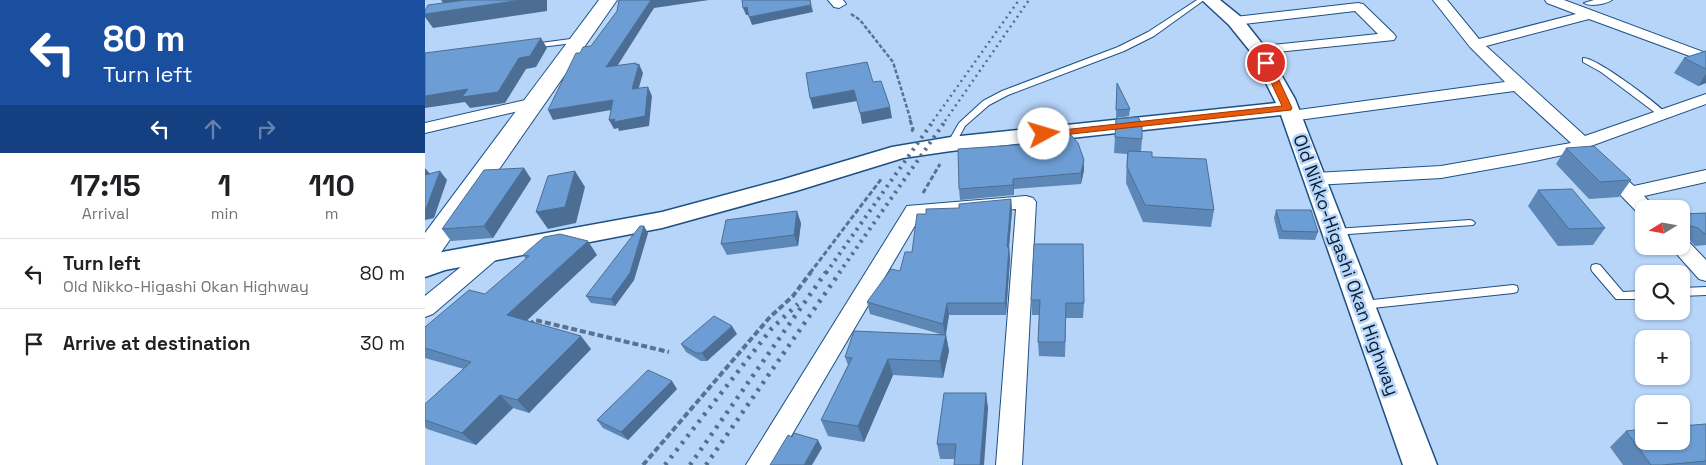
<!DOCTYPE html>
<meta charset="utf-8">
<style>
:root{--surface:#fff;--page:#f6f6f6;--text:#202124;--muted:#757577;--line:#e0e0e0}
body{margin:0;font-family:"Space Grotesk",sans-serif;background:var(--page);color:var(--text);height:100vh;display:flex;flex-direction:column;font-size:19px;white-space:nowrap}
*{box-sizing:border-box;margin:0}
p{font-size:16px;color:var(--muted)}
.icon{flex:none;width:28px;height:28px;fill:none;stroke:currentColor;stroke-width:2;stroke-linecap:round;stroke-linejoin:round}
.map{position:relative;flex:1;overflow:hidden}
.drawer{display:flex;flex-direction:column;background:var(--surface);width:425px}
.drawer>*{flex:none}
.guide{background:#1a4fa0;color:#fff;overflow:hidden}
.needle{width:32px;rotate:259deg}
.controls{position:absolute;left:1210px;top:200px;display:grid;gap:10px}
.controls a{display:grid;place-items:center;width:55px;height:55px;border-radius:10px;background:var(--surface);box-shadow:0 1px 4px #0004;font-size:25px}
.pin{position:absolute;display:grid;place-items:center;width:42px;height:42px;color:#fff;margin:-21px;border:2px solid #fff;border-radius:50%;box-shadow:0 1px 5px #0007}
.me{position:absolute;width:55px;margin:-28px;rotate:84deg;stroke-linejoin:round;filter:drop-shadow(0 0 4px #0008)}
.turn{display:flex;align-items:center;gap:18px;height:105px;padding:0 20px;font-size:22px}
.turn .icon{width:65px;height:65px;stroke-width:2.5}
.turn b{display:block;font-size:35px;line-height:42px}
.lanes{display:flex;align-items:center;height:48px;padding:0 20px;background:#0003;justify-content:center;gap:25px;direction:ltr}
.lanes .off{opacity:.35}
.eta{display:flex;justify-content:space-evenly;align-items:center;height:85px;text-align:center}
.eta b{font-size:30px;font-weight:800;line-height:35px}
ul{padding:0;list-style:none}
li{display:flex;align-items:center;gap:15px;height:70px;padding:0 20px;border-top:1px solid var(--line)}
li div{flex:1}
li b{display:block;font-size:19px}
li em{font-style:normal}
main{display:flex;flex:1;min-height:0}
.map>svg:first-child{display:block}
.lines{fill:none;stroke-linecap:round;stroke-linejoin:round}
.service-casing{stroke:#1f5084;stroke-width:2}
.minor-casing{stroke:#1f5084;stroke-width:2}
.tertiary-casing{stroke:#1f5084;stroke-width:3}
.secondary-casing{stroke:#1f5084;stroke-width:2}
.path-far2{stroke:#58728f;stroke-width:2.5;stroke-dasharray:4 2;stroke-linecap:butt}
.path-far1{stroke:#58728f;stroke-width:3;stroke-dasharray:5 2.5;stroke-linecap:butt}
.path{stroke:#58728f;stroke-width:4;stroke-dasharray:6 3;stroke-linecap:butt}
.service{fill:#fff;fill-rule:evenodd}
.minor{fill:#fff;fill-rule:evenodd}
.tertiary{fill:#fff;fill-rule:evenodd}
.secondary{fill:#fff;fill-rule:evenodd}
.rail-far2{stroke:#556f8b;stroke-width:2.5;stroke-dasharray:2 4;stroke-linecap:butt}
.rail-far1{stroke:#556f8b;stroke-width:4;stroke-dasharray:2.5 5;stroke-linecap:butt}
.rail{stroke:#556f8b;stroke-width:4.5;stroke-dasharray:3 6;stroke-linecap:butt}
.wall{fill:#5d87b6}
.shaded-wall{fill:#4c6e94}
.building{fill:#6c9dd4;stroke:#4c6e94}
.route{fill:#ea580c;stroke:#983908}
.labels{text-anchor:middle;stroke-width:5;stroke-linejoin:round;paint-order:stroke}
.street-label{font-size:18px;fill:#081d33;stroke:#b6d5f9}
</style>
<main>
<section class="drawer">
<div class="guide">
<div class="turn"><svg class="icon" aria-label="left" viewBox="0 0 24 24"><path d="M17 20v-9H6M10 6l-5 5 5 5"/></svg><div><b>80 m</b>Turn left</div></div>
<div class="lanes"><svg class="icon" aria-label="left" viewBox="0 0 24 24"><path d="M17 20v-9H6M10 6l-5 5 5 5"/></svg><svg class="icon off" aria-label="ahead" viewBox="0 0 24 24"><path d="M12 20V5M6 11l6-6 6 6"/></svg><svg class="icon off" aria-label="right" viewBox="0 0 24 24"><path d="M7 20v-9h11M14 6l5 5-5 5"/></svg></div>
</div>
<div class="eta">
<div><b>17:15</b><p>Arrival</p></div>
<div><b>1</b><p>min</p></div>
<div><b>110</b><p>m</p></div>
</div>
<ul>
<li><svg class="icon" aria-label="left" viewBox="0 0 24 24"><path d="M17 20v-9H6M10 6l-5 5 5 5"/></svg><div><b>Turn left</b><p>Old Nikko-Higashi Okan Highway</p></div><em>80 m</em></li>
<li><svg class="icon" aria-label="arrive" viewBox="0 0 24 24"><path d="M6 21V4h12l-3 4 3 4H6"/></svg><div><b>Arrive at destination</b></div><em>30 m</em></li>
</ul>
</section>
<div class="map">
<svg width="1281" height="465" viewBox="0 0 1281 465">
<rect width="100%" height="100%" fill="#b6d5f9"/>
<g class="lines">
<g class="service-casing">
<g id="service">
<path d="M772,0H779L729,36L699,51L583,95L564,105L540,126L529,146L526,147L522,144L534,123L558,101L577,91L693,47L723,32Z"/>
<path d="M1169,0H1187C1181,4 1165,7 1159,3Z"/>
<path d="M153,38L157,40L156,42L108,48L104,46L108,44Z"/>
<path d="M1158,58C1171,57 1233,104 1243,115L1242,117H1236L1176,72L1158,62Z"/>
<path d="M1045,220L1048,221L1050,223L1048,225L910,235L905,232L910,229Z"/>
<path d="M1171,264L1175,265L1198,292L1219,291V299H1191L1167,271L1166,268L1167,265Z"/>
<path d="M1088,285L1092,286L1093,289L1092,292L1088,293L938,309L934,308L932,305L934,302L938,301Z"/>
<path d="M1281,287V295L1256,296V288Z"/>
</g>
</g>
<g class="minor-casing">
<g id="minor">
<path d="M403,0H418L421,4L414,8L409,7Z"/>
<path d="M1008,0H1022L1054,39L1151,14L1122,3L1120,0H1139L1281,53V62L1164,19L1061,46L1160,136L1281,94V104L1163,147L1161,150L1110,161L1016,178L890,185L883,183L881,179L883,175L890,173L1016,166L1146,143L1089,91L866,121L860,120L858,116L860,112L866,111L1080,82L1045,47Z"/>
<path d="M933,3L938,4L969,34L971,37L969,40L833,54L828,53L826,50L828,47L953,34L930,11L810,25L803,21L810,17Z"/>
<path d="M109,98L115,100L117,103L115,106L0,133V123Z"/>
<path d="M1181,164L1187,166L1209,186L1281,170V182L1219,196L1231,209H1219V215L1214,214L1175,174L1172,170L1175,166Z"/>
<path d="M601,196L608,198L611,202L597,465H571L591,209L495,217L349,465H321L482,206Z"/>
<path d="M1256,239L1263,241L1281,260V281L1274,279L1249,251L1246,246H1256Z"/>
<path d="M66,246L73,248L76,253L73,258L8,314L0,317V296L59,248Z"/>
</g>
</g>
<g class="tertiary-casing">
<path id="tertiary" d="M777,0H795L816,17L842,50L870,99L1012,465H978L856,115L526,151L478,158L371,191L237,228L20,270L0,277V257L17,252L237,212L356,180L467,147L526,137L851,103L825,51L804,25Z"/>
</g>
<g class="secondary-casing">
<path id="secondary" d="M174,0H192L10,261L0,264V233Z"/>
</g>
<path class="path-far2" d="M426,14L435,20L468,62L486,121"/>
<g class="path-far1">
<path d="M485,120L488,129L486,133"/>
<path d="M498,193L515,164"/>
<path d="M385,273L457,178"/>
</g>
<g class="path">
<path d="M104,325L110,320L244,352"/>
<path d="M218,465L345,317L368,296L386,272"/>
</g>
<use href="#service" class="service"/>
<use href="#minor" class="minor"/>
<use href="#tertiary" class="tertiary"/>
<use href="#secondary" class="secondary"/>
<g class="rail-far2">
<path d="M508,121L594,0"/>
<path d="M520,121L604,0"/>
</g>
<g class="rail-far1">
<path d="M401,273L509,120"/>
<path d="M414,273L521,120"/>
</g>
<g class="rail">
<path d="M240,465L347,328L373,304"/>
<path d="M265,465L401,272"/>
<path d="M281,465L415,272"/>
</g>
</g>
<g class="wall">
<path d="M1281,51V83L1273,86L1249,73L1259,58Z"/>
<path d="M692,83L705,109L704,116L691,118Z"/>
<path d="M691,119L717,139L716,151L727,157L789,210L786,227L718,222L701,183L702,154L689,153Z"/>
<path d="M617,136L659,170L656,184L589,189V195L535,200L534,189L618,143Z"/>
<path d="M1141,148L1206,180L1194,197L1164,199L1131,164Z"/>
<path d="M99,168L106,179L68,238L26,241L17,229Z"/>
<path d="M1113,190L1180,228L1168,245L1133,246L1103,206Z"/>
<path d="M586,199L587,211L584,247L585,259L581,315H524L521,335L524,351L518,378L468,375L439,442L403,436L396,420L423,365L420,357L515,334L445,314L442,302L475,271L487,252L501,214Z"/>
<path d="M851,210L893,232L890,240L854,239L849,218Z"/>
<path d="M1281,213V245L1270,246L1264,239L1256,237V214Z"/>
<path d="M376,223L373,246L302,255L296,244Z"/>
<path d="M223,233L209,280L190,306L166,303L161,296Z"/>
<path d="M609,244L659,303L658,318H641L640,357L614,356L613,342L614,315H607L606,300Z"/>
<path d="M98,255H172L102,320L166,349L104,413L88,408L51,445L2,429L0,427V404L39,369L0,358V327L60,294L101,259Z"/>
<path d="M312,334L282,361H276L261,352L256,344Z"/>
<path d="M252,389L203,440L178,428L172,420Z"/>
<path d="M561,393L563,409L529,459H515L512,444Z"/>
<path d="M1281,424V465H1198L1185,447L1201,431Z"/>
</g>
<g class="shaded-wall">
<path d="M16,0H64L20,6Z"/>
<path d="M96,0H122V11L8,28L0,17V14Z"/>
<path d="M226,0H284L229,8L186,76L181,67Z"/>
<path d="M385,0L388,12L327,25L324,17Z"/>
<path d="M322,7L324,15H321L318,8Z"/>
<path d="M116,38L122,48L111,67L101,69L80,103L45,108L40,102L0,108V96L94,58Z"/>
<path d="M211,63L213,67L214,64L218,73L211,98L207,89Z"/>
<path d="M1281,74V83L1273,86Z"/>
<path d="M223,87L227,96L224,126L194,131L193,128L189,129L184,120Z"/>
<path d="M429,90L432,101L388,109L385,98Z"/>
<path d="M188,100L192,109L128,120L123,110Z"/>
<path d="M465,107L467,118L437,124L435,113Z"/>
<path d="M659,160V170L656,184V173Z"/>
<path d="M0,168L6,175L0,182Z"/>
<path d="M99,168L106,179L68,238L59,226Z"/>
<path d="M15,171L22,180L9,218L0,220V210Z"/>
<path d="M150,171L160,187L151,223L123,229L111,212Z"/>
<path d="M588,179L589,189V195L588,185Z"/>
<path d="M586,199L587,211L583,259L582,247Z"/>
<path d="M372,211L376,223L373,246L369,235Z"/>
<path d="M219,226L223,233L209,280L190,306L186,299Z"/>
<path d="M1266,226L1256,237L1264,227Z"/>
<path d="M163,241L172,255L94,328L82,315Z"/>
<path d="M584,247L585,259L581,315L580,303Z"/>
<path d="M522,303L524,315L520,336L518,324Z"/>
<path d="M307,326L312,334L282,361L277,353Z"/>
<path d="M521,335L524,351L518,378L515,361Z"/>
<path d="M156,336L166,349L104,413L92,400Z"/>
<path d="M463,359L468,375L439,442L433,426Z"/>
<path d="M247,381L252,389L203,440L196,432Z"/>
<path d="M561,393L563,409L559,465H555Z"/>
<path d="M75,395L88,408L51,445L37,433Z"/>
<path d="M393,440L397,448L387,465H379Z"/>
</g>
<g class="building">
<path d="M40,0H96L0,14V11L3,5Z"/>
<path d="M194,0H227H226L181,67L211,63V65L214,64L207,89L223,87L220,116L189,122L190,119L184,120L188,100L123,110L151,53H155L158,47L166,46L192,11Z"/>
<path d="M317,0H385L386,5L324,17L322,7L318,8Z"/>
<path d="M116,38L105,56L94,58L73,92L37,97L43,89L0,96V53Z"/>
<path d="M1281,51V69L1259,58Z"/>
<path d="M442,62L448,82L456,81L465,107L435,113L429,90L385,98L381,73Z"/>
<path d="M692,83L705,109L691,110Z"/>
<path d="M713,117L717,124V139L690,137L691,119Z"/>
<path d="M645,134L653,143L659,160L656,173L588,179V185L534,189L533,149L619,143L617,136Z"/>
<path d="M1169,146L1206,180L1175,182L1141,148Z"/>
<path d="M703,151L727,152V157L781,159L789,210L720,205L702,167Z"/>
<path d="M99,168L59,226L17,229L59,170Z"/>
<path d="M15,171L1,209L0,210V175Z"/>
<path d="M150,171L140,207L111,212L123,176Z"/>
<path d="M1147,189L1180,228L1144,229L1113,190Z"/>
<path d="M586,199L582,247H584L580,303H522L518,324L442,302L466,269L475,271L480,252H487L492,214H501V209L534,208V204Z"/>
<path d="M851,210H886L893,232L857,231Z"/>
<path d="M372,211L369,235L296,244L301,220Z"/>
<path d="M1281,213V234H1280L1273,228L1266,226L1264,227L1256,220V214Z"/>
<path d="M215,226H219L205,273L186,299L161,296Z"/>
<path d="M135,234L163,241L82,315L156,336L92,400L75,395L37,433L0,420V404L46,362L0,348V327L44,290L60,294L104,256L98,255L119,237Z"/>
<path d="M609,244H658L659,303H641L640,342H613L615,300H606Z"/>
<path d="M289,316L307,326L277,353H271L256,344Z"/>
<path d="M429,331L521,335L515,361L463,359L433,426L396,420L427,358L420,357Z"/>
<path d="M223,370L247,381L196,432L172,420Z"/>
<path d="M519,393H561L555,465H529L531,444H512Z"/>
<path d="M1281,424V461L1237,465H1226L1201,431L1219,429V441H1256V426Z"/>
<path d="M369,433L393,440L379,465H345L363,435L367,437Z"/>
</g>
<path class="route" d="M841,60L846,63L867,108L866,110L619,137L614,134L619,132L857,106L837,63Z"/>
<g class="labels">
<g class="street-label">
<text transform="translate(921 265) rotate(70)" y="6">Old Nikko-Higashi Okan Highway</text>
</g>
</g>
</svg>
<div class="controls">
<a><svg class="needle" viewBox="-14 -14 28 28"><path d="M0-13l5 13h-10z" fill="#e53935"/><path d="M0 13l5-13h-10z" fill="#757577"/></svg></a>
<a><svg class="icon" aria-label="search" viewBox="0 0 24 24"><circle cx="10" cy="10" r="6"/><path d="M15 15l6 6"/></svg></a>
<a>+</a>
<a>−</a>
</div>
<div class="pin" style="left:841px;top:63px;background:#d93025"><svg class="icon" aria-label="arrive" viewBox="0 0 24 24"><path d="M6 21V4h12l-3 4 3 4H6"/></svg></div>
<svg class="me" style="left:619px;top:134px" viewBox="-20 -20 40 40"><circle r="19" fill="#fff"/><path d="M0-13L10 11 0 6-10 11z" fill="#ea580c"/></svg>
</div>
</main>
